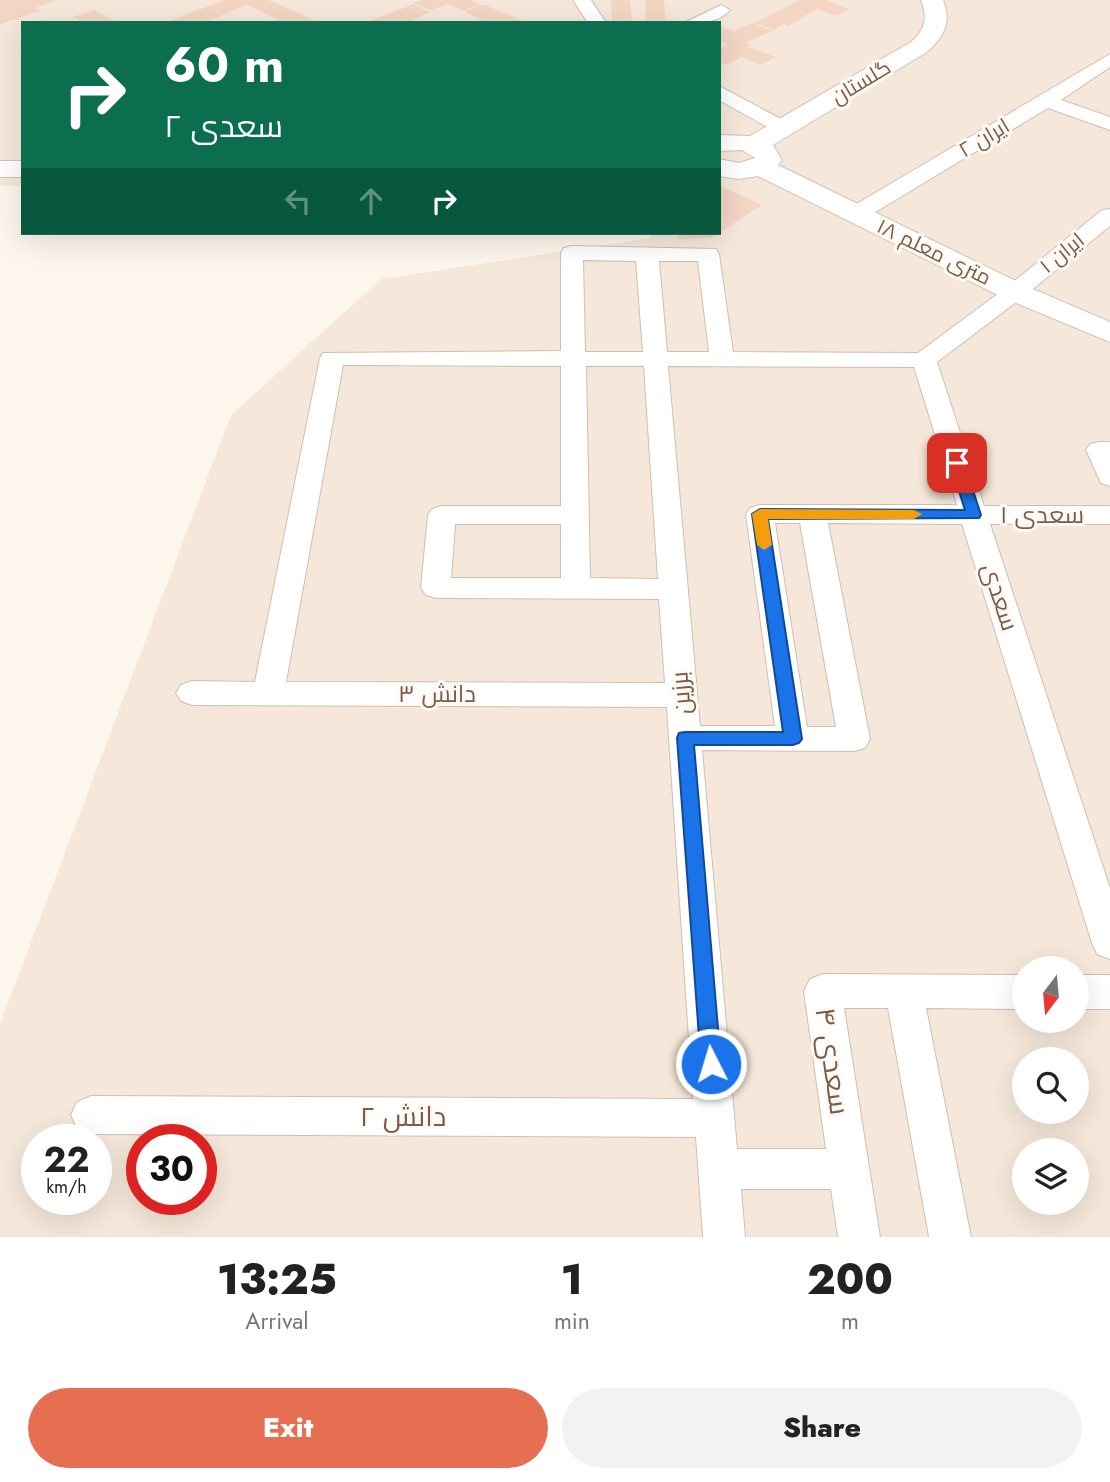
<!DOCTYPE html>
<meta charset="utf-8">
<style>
:root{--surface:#fff;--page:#f2f2f2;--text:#222;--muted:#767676;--accent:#e76f51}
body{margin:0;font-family:Jost,Cairo,sans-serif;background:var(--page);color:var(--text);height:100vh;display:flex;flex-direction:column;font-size:26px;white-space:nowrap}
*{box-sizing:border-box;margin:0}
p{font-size:23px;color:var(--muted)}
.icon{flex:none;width:38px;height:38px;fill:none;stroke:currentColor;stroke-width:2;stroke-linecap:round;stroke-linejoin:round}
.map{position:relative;height:1237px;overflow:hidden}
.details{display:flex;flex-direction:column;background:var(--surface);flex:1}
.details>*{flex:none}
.hud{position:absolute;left:21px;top:21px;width:700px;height:214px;border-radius:0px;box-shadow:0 7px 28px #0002;background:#0b6e4f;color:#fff;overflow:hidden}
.needle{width:46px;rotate:196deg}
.fabs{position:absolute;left:1012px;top:956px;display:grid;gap:14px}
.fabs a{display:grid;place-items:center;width:77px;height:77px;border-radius:50%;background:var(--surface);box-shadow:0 7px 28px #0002;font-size:35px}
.speed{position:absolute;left:21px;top:1124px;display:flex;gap:14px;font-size:35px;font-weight:700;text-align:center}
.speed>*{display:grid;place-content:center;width:91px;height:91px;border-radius:50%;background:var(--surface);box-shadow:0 7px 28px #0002;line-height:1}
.speed small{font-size:18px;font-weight:400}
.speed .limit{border:10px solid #d22;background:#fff;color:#111}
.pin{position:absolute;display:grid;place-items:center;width:60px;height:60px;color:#fff;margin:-30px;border-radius:14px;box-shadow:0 4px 10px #0006}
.me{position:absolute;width:77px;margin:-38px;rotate:355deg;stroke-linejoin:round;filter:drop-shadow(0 0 5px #0008)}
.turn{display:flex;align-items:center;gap:24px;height:147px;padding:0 28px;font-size:32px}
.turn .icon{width:91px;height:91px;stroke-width:2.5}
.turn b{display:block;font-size:49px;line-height:60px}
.lanes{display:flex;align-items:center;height:66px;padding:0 28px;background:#0003;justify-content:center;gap:35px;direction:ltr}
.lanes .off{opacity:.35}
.eta{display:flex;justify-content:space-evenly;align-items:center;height:119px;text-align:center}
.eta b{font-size:42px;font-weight:800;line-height:49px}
.primary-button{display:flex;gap:14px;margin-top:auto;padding:14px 28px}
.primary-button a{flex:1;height:80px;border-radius:42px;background:var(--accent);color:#fff;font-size:28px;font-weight:800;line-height:80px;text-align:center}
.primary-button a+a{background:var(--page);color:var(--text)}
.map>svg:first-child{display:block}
.residential{fill:#f5e8da;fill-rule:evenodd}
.building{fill:#f3d5c3}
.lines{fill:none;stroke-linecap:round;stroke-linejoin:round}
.street-casing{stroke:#d1beb0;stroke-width:2}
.secondary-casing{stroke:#d6c0b0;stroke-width:2}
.street{fill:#fff;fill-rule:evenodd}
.secondary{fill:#fff;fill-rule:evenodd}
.route{fill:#1a73e8;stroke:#114b97;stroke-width:2}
.slow{fill:#f59e0b}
.labels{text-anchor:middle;stroke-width:6;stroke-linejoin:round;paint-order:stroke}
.far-street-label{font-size:21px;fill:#7a5c4d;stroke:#fffaf3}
.street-label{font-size:24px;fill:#7a5c4d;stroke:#fffaf3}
.near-street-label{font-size:28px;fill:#7a5c4d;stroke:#fffaf3}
</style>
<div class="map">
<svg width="1110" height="1237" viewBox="0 0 1110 1237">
<rect width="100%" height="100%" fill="#fdf6ec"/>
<path class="residential" d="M0,0H1110V1237H0V1024L231,415L381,279L651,238V233H719V23H23V186H0ZM1024,968H1076V1020H1024ZM1024,1059H1076V1111H1024ZM37,1139H96V1199H37ZM142,1139H201V1199H142ZM1024,1150H1076V1202H1024Z"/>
<g class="building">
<path d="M0,0H57L35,8L40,11L0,24Z"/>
<path d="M224,0H269L320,23H279L275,21L279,20L247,5L203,23H165Z"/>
<path d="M421,0H471L480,4L463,11L448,4L431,10L413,3Z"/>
<path d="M611,0H630L632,23H612Z"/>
<path d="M645,0H664L666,23H646Z"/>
<path d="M800,0H825L850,9L836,16L817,9L788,26L784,24L774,30L754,23L783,9L793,13L783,8Z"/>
<path d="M413,4L430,12L407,23H366Z"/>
<path d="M483,4L527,23H485L465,11Z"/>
<path d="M94,10L119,23H84L73,17Z"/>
<path d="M752,23L772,31L746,43L751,45L747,47L776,57L760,65L741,57L726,65L719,62V49L727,45L719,40V25L734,31Z"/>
<path d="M719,185L762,205L719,233Z"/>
<path d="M677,233H719L711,238L678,239Z"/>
</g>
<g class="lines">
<g class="street-casing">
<g id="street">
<path d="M573,0H591L606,23H588Z"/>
<path d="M721,5L730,10C718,23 701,23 684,23Z"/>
<path d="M1110,54V67L1061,100L1110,117V130L1048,108L864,219H848L845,214L848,209Z"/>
<path d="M719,86L792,125L795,129L792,133H778L719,100Z"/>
<path d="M1110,209V226L1023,297L937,362L984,506H1110V524H990L1110,888V959L1097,954L1092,943L962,524L828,523L870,739L865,748L854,751L702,750L737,1149H826L804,991L810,979L823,974L1024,975V1009L926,1008L971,1237H929L888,1008H844L880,1237H838L831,1189H741L745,1237H703L696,1137L91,1134L77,1128L71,1115L77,1102L91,1096L693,1099L667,707L192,705L181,701L176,693L181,685L192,681L255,682L320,358L323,353L561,351V253L564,248L572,246L716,249L719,254L733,352L918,353L1007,287L1102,210ZM583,260L636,261L643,352H585ZM659,261H698L709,352H667ZM343,365L561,366V506H442L432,509L428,515L421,588L426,595L436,598L659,599L665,683L286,682ZM586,366H644L658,579L590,578ZM668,366L914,367L957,505H760L750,508L746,514L775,726H700ZM775,523H800L836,727H807ZM455,524H561V578H451Z"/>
<path d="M1099,442H1110V486L1101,483L1086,450L1090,444Z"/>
<rect x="1076" y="975" width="34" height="34"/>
</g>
</g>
<g class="secondary-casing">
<g id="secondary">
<path d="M921,0H943C952,22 944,37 927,52L773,145L782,160L778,165L1026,286L1110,322V342L1004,298L758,176L739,179L719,176V159L739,163L755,158L742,150L719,151V135L750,136L911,42C925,30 928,18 921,0Z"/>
<rect x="0" y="161" width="23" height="16"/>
</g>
</g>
<use href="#street" class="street"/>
<use href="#secondary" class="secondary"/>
</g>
<path class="route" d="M957,459L964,463L981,515L979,518L768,519L802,739L799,743L793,745H694L721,1064L718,1070L711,1073L704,1070L701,1064L677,738L679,733L685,732H783L752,514L760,509L965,510L950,463Z"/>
<path class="slow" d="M760,509L914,510L922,514L914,519H768L772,545L764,550L757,545L752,514Z"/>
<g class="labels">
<g class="far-street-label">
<text transform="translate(861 82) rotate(-31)" y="7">گلستان</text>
<text transform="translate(984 138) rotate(-31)" y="7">ایران ۲</text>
<text transform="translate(934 252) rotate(26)" y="7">۱۸ متری معلم</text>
<text transform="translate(1062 253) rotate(-39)" y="7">ایران ۱</text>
</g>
<g class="street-label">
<text x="1042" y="523">سعدی ۱</text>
<text transform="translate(1000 597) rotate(72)" y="8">سعدی</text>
<text transform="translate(681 693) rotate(-95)" y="8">برزین</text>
<text x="437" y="702">دانش ۳</text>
</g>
<g class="near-street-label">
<text transform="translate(833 1061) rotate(82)" y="10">سعدی ۴</text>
<text x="403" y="1126">دانش ۲</text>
</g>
</g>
</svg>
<div class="fabs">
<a><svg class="needle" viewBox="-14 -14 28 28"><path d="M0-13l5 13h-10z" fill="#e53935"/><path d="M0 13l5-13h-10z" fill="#767676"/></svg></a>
<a><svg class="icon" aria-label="search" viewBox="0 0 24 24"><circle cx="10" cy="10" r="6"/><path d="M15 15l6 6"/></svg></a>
<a><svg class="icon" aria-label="layers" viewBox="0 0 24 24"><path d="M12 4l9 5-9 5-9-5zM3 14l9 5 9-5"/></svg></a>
</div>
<div class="speed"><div>22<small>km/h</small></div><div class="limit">30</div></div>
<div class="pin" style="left:957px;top:463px;background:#d93025"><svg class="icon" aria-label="arrive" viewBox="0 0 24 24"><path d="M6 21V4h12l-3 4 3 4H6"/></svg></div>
<svg class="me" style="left:711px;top:1064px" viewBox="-20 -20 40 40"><circle r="17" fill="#1a73e8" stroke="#fff" stroke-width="3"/><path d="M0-11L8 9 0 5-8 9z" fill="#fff"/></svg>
<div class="hud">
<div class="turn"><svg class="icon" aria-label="right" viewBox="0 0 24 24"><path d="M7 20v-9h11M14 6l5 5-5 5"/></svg><div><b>60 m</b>سعدی ۲</div></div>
<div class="lanes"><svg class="icon off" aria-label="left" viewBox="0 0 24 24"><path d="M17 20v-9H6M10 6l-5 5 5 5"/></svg><svg class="icon off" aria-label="ahead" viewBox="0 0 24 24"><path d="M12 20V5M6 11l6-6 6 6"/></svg><svg class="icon" aria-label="right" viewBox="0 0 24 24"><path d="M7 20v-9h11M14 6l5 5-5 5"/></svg></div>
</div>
</div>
<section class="details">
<div class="eta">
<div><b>13:25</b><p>Arrival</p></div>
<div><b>1</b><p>min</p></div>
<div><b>200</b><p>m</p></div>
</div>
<div class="primary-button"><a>Exit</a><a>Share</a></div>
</section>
